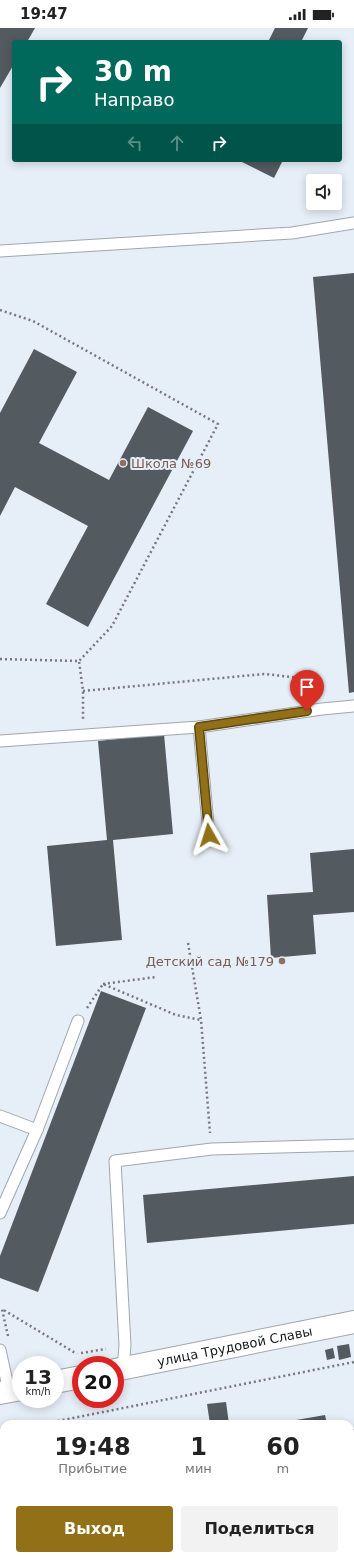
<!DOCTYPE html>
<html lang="ru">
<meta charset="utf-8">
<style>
:root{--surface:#fff;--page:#f2f2f2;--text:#222;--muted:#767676;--accent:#927017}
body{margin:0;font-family:"DejaVu Sans",sans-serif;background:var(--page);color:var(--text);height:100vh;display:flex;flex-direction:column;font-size:15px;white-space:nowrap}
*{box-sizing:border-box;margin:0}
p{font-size:13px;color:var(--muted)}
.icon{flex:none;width:22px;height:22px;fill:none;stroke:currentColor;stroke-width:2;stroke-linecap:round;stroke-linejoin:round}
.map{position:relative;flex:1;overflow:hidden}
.drawer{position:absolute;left:0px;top:1392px;width:354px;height:140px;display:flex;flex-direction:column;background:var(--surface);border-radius:12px 12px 0 0;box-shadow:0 2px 10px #0003}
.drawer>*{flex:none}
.banner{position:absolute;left:12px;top:12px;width:330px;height:122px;border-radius:4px;box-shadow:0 2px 10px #0003;background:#00695c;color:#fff;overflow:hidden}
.controls{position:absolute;left:306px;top:146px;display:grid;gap:8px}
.controls a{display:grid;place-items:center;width:36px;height:36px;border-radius:4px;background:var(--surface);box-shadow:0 2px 10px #0003;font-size:20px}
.speed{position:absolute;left:12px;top:1328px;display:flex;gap:8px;font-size:20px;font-weight:700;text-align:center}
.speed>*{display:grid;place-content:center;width:52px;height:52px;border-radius:50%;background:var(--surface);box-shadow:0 2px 10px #0003;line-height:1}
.speed small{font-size:10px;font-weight:400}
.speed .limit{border:6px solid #d22;background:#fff;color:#111}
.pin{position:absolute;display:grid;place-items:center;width:34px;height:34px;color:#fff;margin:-41px -17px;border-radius:50% 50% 50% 0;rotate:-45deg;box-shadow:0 0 4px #0007}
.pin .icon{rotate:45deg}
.me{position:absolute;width:44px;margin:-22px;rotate:354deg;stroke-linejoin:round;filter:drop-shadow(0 0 3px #0008)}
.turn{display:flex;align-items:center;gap:14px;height:84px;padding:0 16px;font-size:18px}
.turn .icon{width:52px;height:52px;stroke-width:2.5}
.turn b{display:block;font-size:28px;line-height:34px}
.lanes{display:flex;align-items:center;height:38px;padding:0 16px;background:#0003;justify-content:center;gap:20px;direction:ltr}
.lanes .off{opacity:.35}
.eta{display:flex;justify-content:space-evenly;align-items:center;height:68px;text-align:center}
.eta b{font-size:24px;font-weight:700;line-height:28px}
.action{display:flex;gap:8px;margin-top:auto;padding:8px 16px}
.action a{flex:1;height:46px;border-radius:4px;background:var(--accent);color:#fff;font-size:16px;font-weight:700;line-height:46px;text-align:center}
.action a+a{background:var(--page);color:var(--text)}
.status{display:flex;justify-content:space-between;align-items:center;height:28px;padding:0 20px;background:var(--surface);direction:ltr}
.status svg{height:11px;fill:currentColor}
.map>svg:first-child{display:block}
.green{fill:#b3d7b9}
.building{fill:#535a60}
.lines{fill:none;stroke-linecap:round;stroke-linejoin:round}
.lane-casing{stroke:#9fa7ae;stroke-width:13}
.secondary-casing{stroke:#9fa7ae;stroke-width:24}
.path{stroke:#74797f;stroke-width:2.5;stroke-dasharray:2 3;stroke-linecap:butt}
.lane{stroke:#fff;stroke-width:11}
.secondary{stroke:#fff;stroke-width:22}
.route-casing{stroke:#5f490f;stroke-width:10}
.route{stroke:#927017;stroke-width:7}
.education-dot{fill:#8d6e63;stroke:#e6eef7;stroke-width:1.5}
.labels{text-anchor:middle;stroke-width:4;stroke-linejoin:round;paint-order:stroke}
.education-label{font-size:13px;fill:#785e54;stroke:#e6eef7;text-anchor:start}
.street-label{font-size:13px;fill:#15181b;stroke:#e6eef7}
</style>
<div class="status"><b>19:47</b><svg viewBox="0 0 49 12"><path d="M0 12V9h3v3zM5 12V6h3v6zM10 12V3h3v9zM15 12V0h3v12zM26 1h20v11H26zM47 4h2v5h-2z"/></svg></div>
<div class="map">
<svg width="354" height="1532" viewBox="0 0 354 1532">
<rect width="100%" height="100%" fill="#e6eef7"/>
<path class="green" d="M80,1528H142L143,1532H81Z"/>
<g class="building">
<path d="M0,0H35L27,14H14V36L0,60Z"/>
<path d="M275,0H308L301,14H268Z"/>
<path d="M238,132H283L274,150Z"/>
<path d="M354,245V664L349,665L313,249Z"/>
<path d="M34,321L77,344L39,415L109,452L148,379L193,403L88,599L46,576L88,498L15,459L0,488V385Z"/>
<path d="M164,706L173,806L113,812L122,912L56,918L47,818L107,812L98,713Z"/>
<path d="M354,821V884L313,887L316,926L271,930L267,867L313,864L310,825Z"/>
<path d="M101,963L146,980L38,1264L0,1250V1228Z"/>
<path d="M354,1148V1196L147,1215L143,1167Z"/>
<path d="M349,1316L351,1329L339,1332L337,1318Z"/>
<path d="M333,1320L335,1330L327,1332L325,1322Z"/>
<path d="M226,1374L229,1396H210L207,1376Z"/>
<path d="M325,1387L327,1396H279V1395Z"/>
<path d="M354,1401V1496L350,1497V1402Z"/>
<path d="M4,1420V1469H0V1421Z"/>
<path d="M6,1528H56L57,1532H7Z"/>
</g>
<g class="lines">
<g class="lane-casing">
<g id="lane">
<path d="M0,223L292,205L354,195"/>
<path d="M199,699L209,807"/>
<path d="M0,713L199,699L322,681L354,678"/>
<path d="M0,1088L37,1102"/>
<path d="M0,1185L37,1102L78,993"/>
<path d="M0,1322L9,1363"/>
<path d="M123,1340L125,1317L115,1133L212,1121L354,1117"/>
<path d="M0,1481H4"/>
</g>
</g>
<g class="secondary-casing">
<g id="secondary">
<path id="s1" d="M115,1342L354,1294"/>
<path d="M55,1354L81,1349"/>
<path d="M0,1365L21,1361"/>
</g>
</g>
<g class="path">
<path d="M0,282L33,293L218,396L112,598L79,633"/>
<path d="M0,631L79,633L83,663V691"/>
<path d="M83,663L264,646L311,651"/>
<path d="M188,915L201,992L210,1105"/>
<path d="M103,956L156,949"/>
<path d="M87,980L103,956L176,987L201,992"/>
<path d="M8,1308L2,1281L77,1326"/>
<path d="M81,1325L106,1321"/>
<path d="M24,1337L47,1332"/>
<path d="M43,1396L354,1334"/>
<path d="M0,1405L4,1404"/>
<path d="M95,1528L96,1532"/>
</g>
<use href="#lane" class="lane"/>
<use href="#secondary" class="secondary"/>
</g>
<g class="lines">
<g class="route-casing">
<path id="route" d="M209,807L199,699L307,683"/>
</g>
<use href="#route" class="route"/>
</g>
<g class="education-dot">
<circle cx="123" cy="435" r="4"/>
<circle cx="282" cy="933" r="4"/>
</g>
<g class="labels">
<g class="education-label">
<text x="131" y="440">Школа №69</text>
<text x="274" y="938" text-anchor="end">Детский сад №179</text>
</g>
<g class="street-label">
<text dy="5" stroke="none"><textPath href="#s1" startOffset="122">улица Трудовой Славы</textPath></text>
</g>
</g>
</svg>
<div class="controls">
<a><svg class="icon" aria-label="sound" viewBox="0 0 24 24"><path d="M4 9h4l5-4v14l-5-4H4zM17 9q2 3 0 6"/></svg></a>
</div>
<div class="speed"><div>13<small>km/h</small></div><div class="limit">20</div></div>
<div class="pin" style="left:307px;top:683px;background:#d93025"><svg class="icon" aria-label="arrive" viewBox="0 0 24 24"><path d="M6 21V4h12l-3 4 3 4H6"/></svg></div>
<svg class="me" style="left:209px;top:807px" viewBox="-20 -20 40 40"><path d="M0-17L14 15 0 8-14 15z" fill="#927017" stroke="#fff" stroke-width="4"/></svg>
<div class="banner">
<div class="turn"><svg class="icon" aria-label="right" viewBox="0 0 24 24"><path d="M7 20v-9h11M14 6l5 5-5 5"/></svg><div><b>30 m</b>Направо</div></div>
<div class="lanes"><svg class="icon off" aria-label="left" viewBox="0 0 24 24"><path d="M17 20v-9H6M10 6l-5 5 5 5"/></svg><svg class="icon off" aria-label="ahead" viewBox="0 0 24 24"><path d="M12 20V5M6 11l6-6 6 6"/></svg><svg class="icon" aria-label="right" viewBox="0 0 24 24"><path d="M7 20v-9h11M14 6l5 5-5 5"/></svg></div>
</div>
<section class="drawer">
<div class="eta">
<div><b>19:48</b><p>Прибытие</p></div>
<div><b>1</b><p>мин</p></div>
<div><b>60</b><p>m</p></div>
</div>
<div class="action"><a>Выход</a><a>Поделиться</a></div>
</section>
</div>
